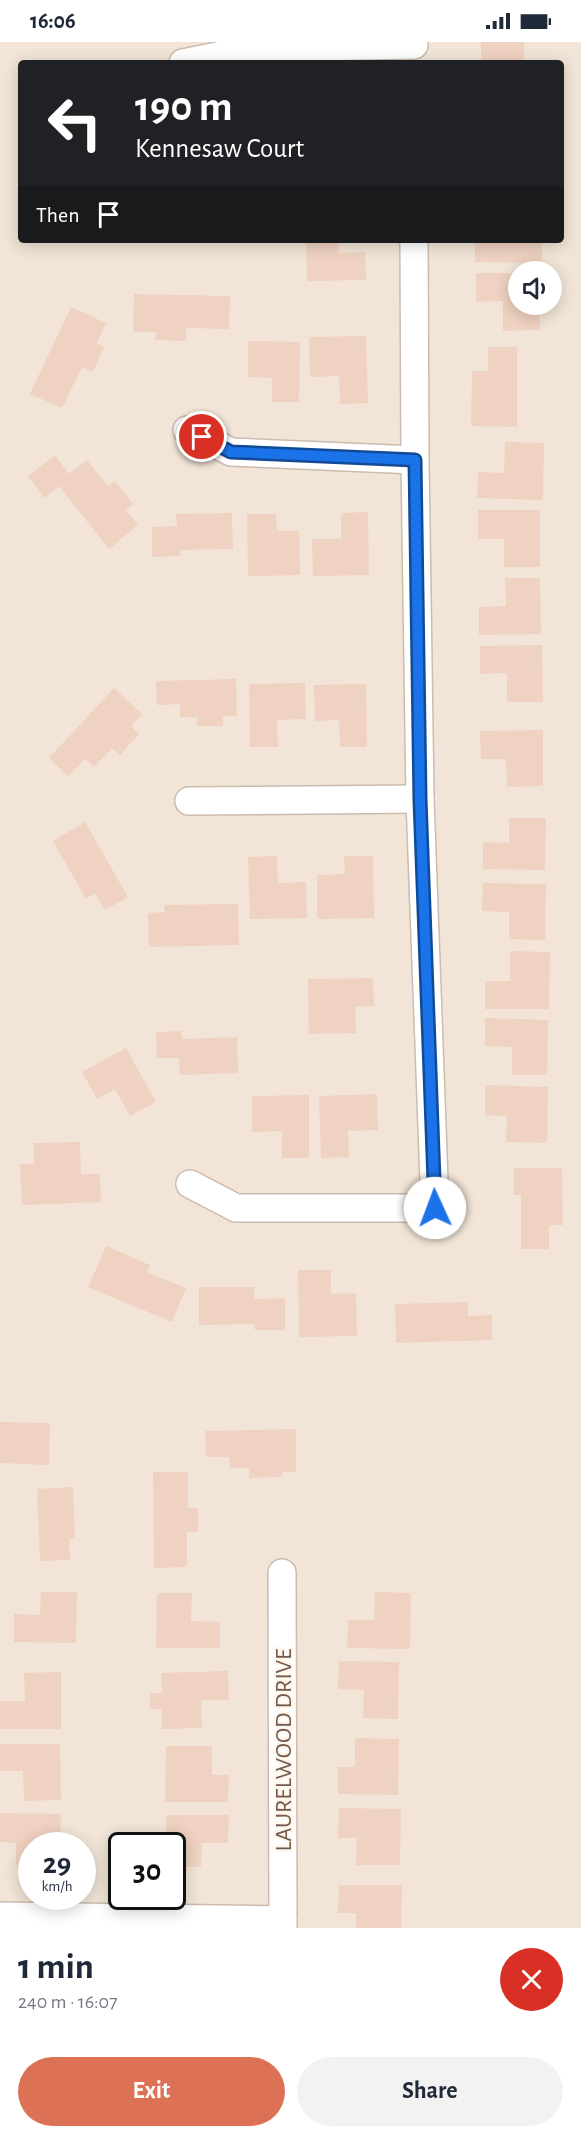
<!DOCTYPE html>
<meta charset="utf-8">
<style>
:root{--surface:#fff;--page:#f2f2f3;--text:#1f2937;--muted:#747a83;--accent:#dd7155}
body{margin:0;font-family:"Alegreya Sans",sans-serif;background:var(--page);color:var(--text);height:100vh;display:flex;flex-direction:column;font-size:22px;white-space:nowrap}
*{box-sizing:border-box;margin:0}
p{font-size:20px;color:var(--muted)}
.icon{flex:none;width:33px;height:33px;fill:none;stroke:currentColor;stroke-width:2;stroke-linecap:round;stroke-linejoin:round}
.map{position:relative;height:1886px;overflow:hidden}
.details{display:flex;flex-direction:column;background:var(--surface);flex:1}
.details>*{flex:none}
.banner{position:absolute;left:18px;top:18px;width:546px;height:183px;border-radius:6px;box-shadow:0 3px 15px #0003;background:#202124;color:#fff;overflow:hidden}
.buttons{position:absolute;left:508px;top:219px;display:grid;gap:12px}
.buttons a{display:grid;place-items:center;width:54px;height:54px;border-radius:50%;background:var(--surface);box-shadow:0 3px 15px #0003;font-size:30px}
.speed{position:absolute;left:18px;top:1790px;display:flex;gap:12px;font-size:30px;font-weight:700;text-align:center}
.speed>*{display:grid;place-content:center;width:78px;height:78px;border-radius:50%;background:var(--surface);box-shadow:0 3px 15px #0003;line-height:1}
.speed small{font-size:15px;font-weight:400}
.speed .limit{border:3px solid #111;border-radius:9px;background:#fff;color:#111}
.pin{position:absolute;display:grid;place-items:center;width:51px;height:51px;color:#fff;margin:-26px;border:3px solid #fff;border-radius:50%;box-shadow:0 2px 6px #0007}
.me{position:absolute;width:66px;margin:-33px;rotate:358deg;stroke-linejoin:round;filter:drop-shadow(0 0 4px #0008)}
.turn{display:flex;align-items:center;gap:21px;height:126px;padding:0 18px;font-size:27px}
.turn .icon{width:78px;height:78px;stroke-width:2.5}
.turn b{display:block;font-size:42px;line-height:51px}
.then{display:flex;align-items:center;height:57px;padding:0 18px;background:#0003;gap:12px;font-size:22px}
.round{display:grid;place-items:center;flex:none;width:63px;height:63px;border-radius:32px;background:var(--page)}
.summary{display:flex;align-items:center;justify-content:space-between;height:102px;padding:0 18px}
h1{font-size:36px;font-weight:600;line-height:45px}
.cta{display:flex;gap:12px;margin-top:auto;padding:12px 18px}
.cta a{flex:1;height:69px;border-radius:36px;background:var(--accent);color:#fff;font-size:24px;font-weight:600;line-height:69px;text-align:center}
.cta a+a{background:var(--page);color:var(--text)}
.status{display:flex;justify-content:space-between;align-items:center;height:42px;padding:0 30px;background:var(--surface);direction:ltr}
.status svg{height:16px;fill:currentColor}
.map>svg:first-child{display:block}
.residential{fill:#f2e5d7;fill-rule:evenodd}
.building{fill:#efd2c1}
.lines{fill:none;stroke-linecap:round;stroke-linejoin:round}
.minor-casing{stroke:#ccbbae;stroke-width:30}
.minor{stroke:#fff;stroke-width:27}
.route-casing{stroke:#114b97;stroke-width:15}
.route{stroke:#1a73e8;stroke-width:10}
.labels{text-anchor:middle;stroke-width:5;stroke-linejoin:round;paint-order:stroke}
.street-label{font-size:24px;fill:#745a4d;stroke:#fef7ee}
</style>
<div class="status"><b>16:06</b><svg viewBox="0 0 49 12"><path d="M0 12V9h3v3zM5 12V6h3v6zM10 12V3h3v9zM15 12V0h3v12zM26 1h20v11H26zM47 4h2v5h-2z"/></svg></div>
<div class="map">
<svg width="581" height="1886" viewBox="0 0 581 1886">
<rect width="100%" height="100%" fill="#fbf3e8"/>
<path class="residential" d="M0,0H581V1886H0ZM21,21H561V198H21ZM519,230H552V262H519ZM32,1803H82V1854H32ZM122,1803H172V1854H122Z"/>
<g class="building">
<rect x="481" y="0" width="43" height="21"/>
<path d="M306,198H339V211L365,210L366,238L307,239Z"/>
<path d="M475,198H542V221L475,220Z"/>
<path d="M476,231H519V262H539L540,288L503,289V259L476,260Z"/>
<path d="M134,252L230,254L229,287L186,286V299L155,298L156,290H133Z"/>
<path d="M71,265L106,281L97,301L104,305L93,330L82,325L62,366L30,352Z"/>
<path d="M366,294L368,361L340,362L339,334L310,335L309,295Z"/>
<path d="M248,299L300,300L299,360H272V336L248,335Z"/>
<path d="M488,305H517V385L471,384L472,329H488Z"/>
<path d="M505,400L544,401L543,458L477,456L478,430L504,431Z"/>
<path d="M55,413L69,432L87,418L108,444L115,439L133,462L126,468L138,483L109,507L59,444L45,456L28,434Z"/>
<path d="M478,468H540V525H504V497H478Z"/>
<path d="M368,470L369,533L313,534L312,497H341V471Z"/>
<path d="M232,471L233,507L180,508V514L152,515V485L177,484L176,472Z"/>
<path d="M247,472H276L277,489H299L300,533L248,534Z"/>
<path d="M505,536H540L541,592L479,593V565L506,564Z"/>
<path d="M542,603L543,660H507V631L480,632V604Z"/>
<path d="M236,637L237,674H223V684H197V675H180V662L157,663L156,639Z"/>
<path d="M305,641L306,677L277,678L278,705H250L249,642Z"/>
<path d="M366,642L367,705H340L339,678L315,679L314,643Z"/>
<path d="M114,646L142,672L131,684L139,692L120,713L112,706L94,725L85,717L68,734L49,716Z"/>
<path d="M543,688V744L507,745L506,717H481L480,689Z"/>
<path d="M509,776H546L545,828L483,827V800L509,801Z"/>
<path d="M85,780L128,855L105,868L95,851L86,857L53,799Z"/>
<path d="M277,814L278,841L306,840L307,876L250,877L248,815Z"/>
<path d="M344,814H373L374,876L317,877V833L345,832Z"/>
<path d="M483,841L546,842L545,898L509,897V870L482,869Z"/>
<path d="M238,862L239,903L149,905L148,871L165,870L164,863Z"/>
<path d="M510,909L550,910L549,967H485V939H510Z"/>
<path d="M373,936L374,964L355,965L356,991L309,992L308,937Z"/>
<path d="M485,976L548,978L547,1033H512V1005L485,1004Z"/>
<path d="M181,989L182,997L237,995L238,1031L180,1033L179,1016H157L156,990Z"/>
<path d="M126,1006L156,1060L130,1074L115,1047L97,1057L82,1030Z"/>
<path d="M485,1043L548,1045L547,1101L506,1100L507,1074L485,1073Z"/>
<path d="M377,1052L378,1088L348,1089L349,1115L321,1116L319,1054Z"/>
<path d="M309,1053V1116H282V1089L252,1090V1054Z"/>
<path d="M80,1100L81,1132H100L101,1160L22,1163L20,1122H34V1101Z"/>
<path d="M514,1126H562L563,1183H549V1207H521V1153H514Z"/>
<path d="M106,1204L150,1223L147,1230L186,1246L172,1280L88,1245Z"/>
<path d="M298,1228H331V1252L356,1251L357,1294L299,1295Z"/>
<path d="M199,1245H254V1257L285,1256V1288H255L254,1282L199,1283Z"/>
<path d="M468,1260V1274L492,1273V1298L396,1301L395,1262Z"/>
<path d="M0,1380L50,1381L49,1423L0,1421Z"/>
<path d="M296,1387V1430H282V1435L249,1436V1426H230L229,1415H206L205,1389Z"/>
<path d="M153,1430H188V1466H198V1490H187V1525L154,1526Z"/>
<path d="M73,1445L75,1497H69L70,1518L40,1519L37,1447Z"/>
<path d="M41,1550H77L76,1601L14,1600V1572L40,1573Z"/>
<path d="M375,1550L411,1551L410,1607L347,1606L348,1578H374Z"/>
<path d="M157,1551H192L191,1579L220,1580V1606H156Z"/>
<path d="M339,1619L399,1620L398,1677L363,1676L364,1648L338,1647Z"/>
<path d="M228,1629L229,1658H201L202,1686L162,1687V1667H150V1651H162L161,1631Z"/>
<path d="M61,1630V1687H0V1659H25L24,1631Z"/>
<path d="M355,1696L399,1697L398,1753L338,1752V1725H355Z"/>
<path d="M0,1702H60L61,1758L24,1759L23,1729H0Z"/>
<path d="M166,1704H212V1733H229L228,1760H165Z"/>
<path d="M339,1766L401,1767L400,1823H356L357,1796H338Z"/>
<path d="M0,1771L61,1772L60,1803H32V1823H16V1801L0,1800Z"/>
<path d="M166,1773H229L228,1801H202L201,1825H172V1803H166Z"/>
<path d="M339,1843H402L401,1886H356V1871H338Z"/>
</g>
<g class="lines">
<g class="minor-casing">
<g id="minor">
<path d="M183,21L256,6L414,3"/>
<path d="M187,388L231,410L415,418"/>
<path d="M189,759L420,757"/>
<path d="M190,1142L236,1166H435L420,757L415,418L414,198"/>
<path d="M282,1531L283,1886"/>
<path d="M0,1874L283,1878"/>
</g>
</g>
<use href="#minor" class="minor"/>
</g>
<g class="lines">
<g class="route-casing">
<path id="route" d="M202,395L231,410L415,418L420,758L435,1166"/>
</g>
<use href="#route" class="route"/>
</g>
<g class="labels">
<g class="street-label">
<text transform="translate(283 1708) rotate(-90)" y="8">LAURELWOOD DRIVE</text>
</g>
</g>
</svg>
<div class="buttons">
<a><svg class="icon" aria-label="sound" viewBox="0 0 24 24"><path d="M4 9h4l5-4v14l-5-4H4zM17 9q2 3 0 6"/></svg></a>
</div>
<div class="speed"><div>29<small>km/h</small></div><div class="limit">30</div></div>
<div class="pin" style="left:202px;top:395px;background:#d93025"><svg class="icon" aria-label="arrive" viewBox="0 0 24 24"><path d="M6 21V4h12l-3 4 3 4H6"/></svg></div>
<svg class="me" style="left:435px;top:1166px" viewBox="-20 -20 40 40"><circle r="19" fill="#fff"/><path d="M0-13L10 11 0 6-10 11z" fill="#1a73e8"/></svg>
<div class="banner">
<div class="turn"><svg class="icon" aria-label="left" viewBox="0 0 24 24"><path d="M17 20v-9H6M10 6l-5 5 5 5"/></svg><div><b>190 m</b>Kennesaw Court</div></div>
<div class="then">Then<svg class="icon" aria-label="arrive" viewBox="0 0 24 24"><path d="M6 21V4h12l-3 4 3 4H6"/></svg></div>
</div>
</div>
<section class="details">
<div class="summary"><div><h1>1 min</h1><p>240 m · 16:07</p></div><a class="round" style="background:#d93025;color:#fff"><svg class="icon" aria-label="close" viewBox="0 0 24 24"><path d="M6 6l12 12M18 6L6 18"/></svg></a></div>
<div class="cta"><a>Exit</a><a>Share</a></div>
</section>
